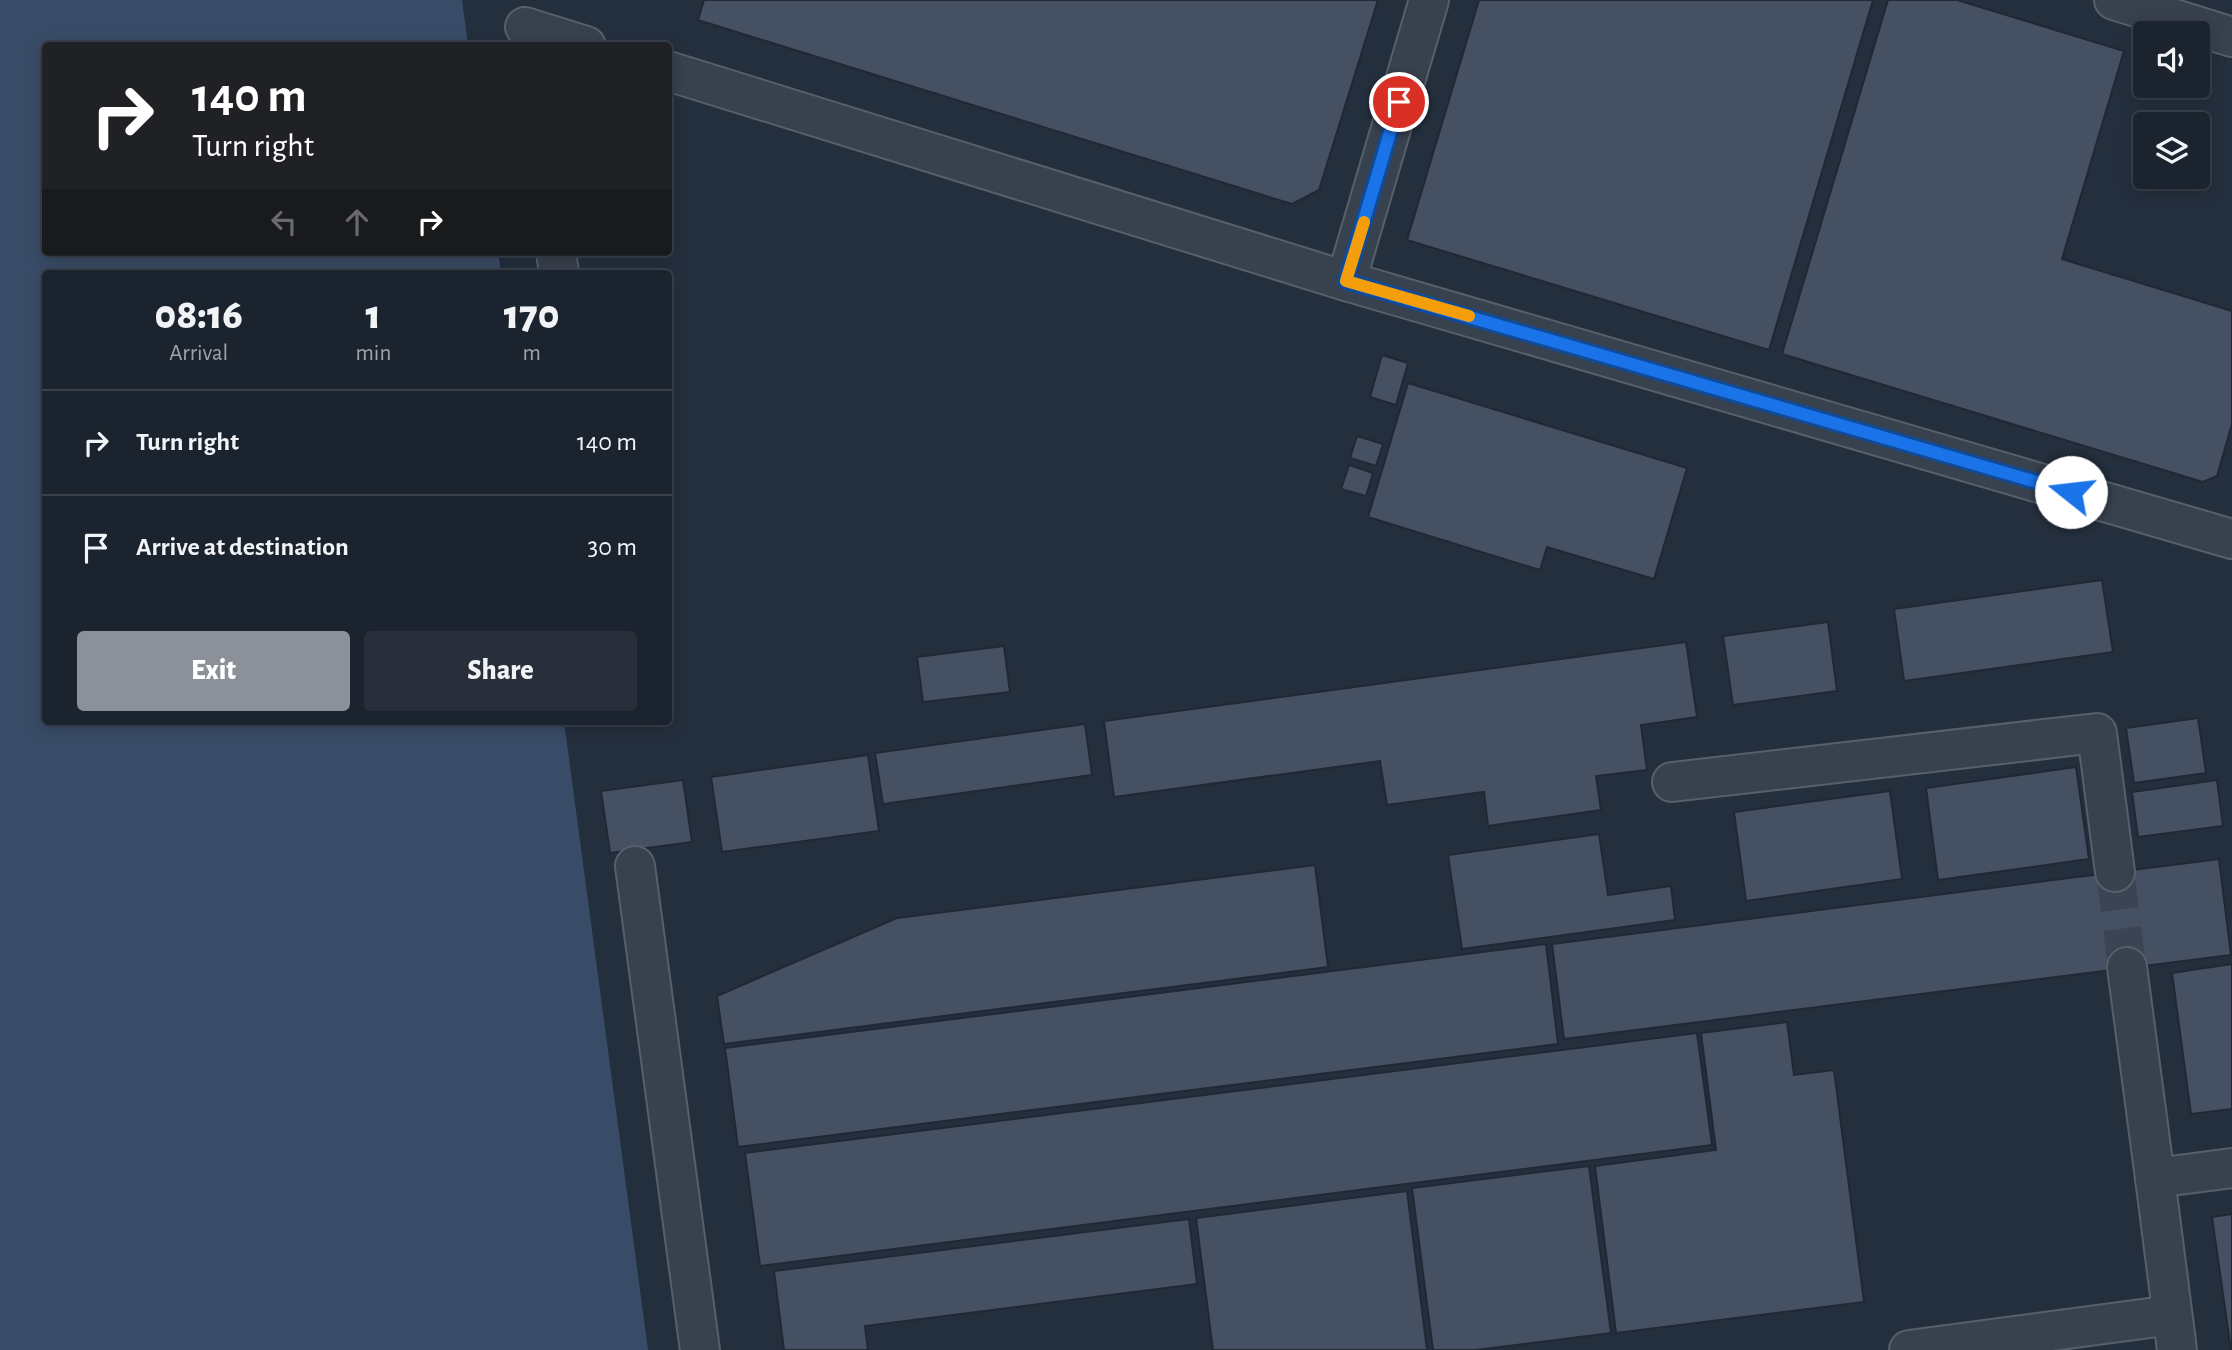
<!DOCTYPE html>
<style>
:root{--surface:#1b232e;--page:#282f3a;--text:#f1f3f6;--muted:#a0a4aa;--line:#39404a;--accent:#8c9099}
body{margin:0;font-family:"Alegreya Sans",sans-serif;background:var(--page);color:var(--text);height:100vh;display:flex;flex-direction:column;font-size:26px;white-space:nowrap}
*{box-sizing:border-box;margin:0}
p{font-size:23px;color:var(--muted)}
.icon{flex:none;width:38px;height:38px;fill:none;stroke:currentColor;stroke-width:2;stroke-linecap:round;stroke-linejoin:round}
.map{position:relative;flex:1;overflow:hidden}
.drawer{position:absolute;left:42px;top:270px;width:630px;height:455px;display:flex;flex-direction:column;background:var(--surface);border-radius:7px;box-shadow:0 4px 18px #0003,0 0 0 2px var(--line)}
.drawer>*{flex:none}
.guide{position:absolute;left:42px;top:42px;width:630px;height:214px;border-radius:7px;box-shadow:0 4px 18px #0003,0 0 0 2px var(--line);background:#202124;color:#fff;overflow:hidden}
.controls{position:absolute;left:2133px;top:21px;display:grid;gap:14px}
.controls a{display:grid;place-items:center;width:77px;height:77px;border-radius:7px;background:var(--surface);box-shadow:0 4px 18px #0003,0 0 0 2px var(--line);font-size:35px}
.pin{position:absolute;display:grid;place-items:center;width:60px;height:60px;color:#fff;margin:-30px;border:4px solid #fff;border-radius:50%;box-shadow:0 2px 7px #0007}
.me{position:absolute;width:77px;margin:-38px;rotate:286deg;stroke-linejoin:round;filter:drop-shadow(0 0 5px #0008)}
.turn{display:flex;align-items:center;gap:24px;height:147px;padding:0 35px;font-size:32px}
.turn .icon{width:91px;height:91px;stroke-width:2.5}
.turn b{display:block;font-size:49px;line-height:60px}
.lanes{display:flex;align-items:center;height:66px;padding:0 35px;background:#0003;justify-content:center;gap:35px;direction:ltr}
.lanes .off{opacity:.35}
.eta{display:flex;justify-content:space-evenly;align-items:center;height:119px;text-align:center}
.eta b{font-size:42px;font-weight:800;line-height:49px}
.button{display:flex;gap:14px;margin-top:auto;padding:14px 35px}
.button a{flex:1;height:80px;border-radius:7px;background:var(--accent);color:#fff;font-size:28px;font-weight:800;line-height:80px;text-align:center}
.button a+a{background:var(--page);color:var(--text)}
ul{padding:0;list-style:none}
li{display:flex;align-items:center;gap:21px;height:105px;padding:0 35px;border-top:2px solid var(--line)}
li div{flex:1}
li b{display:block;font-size:26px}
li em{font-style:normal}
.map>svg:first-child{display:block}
.water{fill:#394c67}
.building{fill:#455162;stroke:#1f2835;stroke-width:2}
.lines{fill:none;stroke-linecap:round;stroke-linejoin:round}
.minor-tunnel{stroke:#3a4453;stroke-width:38;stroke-dasharray:38 19;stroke-linecap:butt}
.minor-casing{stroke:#565f6c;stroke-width:42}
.minor{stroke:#38414e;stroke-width:38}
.route-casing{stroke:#114b97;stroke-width:18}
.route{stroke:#1a73e8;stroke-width:12}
.slow{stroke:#f59e0b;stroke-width:12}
</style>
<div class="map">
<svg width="2232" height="1350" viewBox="0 0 2232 1350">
<rect width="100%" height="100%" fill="#242f3e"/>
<path class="water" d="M0,0H462L468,45L46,46V252H498L501,273H46V721H564L648,1350H0Z"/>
<g class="building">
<path d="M704,0H1378L1319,190L1292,204L698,20Z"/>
<path d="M1479,0H1873L1769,350L1407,240Z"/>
<path d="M1888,0H1957L2124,51L2062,259L2232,311V424L2217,476L2203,482L1782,354Z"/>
<path d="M1382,355L1408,363L1396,405L1370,397Z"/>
<path d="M1408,383L1687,468L1654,579L1547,547L1540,570L1368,517Z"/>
<path d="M1357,436L1383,444L1376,466L1350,458Z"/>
<path d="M1349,465L1373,473L1366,496L1341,489Z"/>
<path d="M2102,580L2113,652L1904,681L1894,609Z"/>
<path d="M1828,622L1837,691L1733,705L1723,636Z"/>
<path d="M1686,642L1697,717L1641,725L1647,770L1596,776L1601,810L1488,826L1484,792L1387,805L1380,761L1114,797L1104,721Z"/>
<path d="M1004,646L1010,692L923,702L917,657Z"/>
<path d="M2198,718L2206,773L2134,783L2126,728Z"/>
<path d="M1085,724L1092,775L883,804L875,753Z"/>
<path d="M868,755L879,831L722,852L711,777Z"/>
<path d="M2076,767L2089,859L1938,880L1926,788Z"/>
<path d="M683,780L692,842L610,853L601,791Z"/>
<path d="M2217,780L2223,826L2138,837L2132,792Z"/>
<path d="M1890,791L1902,879L1746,901L1734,812Z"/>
<path d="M1599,834L1608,895L1671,886L1675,920L1462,949L1448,855Z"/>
<path d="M2219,859L2231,955L1564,1039L1552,944Z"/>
<path d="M1315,865L1328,967L724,1044L717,996L897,918Z"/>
<path d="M1546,944L1558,1044L738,1147L725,1048Z"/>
<path d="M2232,964V1109L2191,1114L2172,973Z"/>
<path d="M1787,1022L1794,1075L1834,1070L1864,1302L1616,1333L1595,1166L1716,1150L1701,1033Z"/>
<path d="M1697,1033L1712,1145L760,1266L745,1153Z"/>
<path d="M1589,1166L1611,1333L1476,1350H1433L1412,1188Z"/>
<path d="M1407,1191L1427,1350H1213L1196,1218Z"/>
<path d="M2232,1214V1350H2231L2212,1217Z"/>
<path d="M1189,1219L1197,1284L865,1326L868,1350H784L774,1271Z"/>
</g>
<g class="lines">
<path class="minor-tunnel" d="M2115,872L2127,967"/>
<g class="minor-casing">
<g id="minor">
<path d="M2114,0L2232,37"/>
<path d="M525,27L586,46"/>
<path d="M668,71L1346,281L2232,539"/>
<path d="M556,252L559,273"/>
<path d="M1346,281L1429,0"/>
<path d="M1672,782L2097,733L2115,872"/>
<path d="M635,866L700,1350"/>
<path d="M2127,967L2155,1178"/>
<path d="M1909,1350L2172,1315"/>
<path d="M2177,1350L2155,1178L2232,1168"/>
</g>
</g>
<use href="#minor" class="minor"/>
</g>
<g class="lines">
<g class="route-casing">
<path id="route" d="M1399,102L1346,281L2071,492"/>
</g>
<use href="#route" class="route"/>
<path class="slow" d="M1364,222L1346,281L1469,316"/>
</g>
</svg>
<div class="controls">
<a><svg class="icon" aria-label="sound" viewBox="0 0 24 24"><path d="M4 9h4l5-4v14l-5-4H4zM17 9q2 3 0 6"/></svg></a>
<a><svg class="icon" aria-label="layers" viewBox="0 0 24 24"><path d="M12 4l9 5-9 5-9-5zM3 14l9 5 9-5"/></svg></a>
</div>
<div class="pin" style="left:1399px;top:102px;background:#d93025"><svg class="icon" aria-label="arrive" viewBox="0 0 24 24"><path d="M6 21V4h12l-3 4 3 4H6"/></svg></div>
<svg class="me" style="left:2071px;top:492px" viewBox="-20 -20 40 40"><circle r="19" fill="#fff"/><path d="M0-13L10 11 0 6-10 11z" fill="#1a73e8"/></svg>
<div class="guide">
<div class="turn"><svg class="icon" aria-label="right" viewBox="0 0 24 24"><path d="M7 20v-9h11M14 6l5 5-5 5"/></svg><div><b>140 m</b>Turn right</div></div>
<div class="lanes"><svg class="icon off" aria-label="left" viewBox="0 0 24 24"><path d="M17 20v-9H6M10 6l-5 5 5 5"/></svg><svg class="icon off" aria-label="ahead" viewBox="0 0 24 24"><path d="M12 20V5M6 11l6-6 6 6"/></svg><svg class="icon" aria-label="right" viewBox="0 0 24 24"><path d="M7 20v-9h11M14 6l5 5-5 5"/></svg></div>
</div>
<section class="drawer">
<div class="eta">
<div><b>08:16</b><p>Arrival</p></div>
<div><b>1</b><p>min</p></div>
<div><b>170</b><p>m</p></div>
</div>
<ul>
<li><svg class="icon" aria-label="right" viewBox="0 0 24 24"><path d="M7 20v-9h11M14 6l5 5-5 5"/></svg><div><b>Turn right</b></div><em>140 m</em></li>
<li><svg class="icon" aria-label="arrive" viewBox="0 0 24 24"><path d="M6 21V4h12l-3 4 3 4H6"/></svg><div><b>Arrive at destination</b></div><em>30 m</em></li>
</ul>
<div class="button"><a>Exit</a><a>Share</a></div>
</section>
</div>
